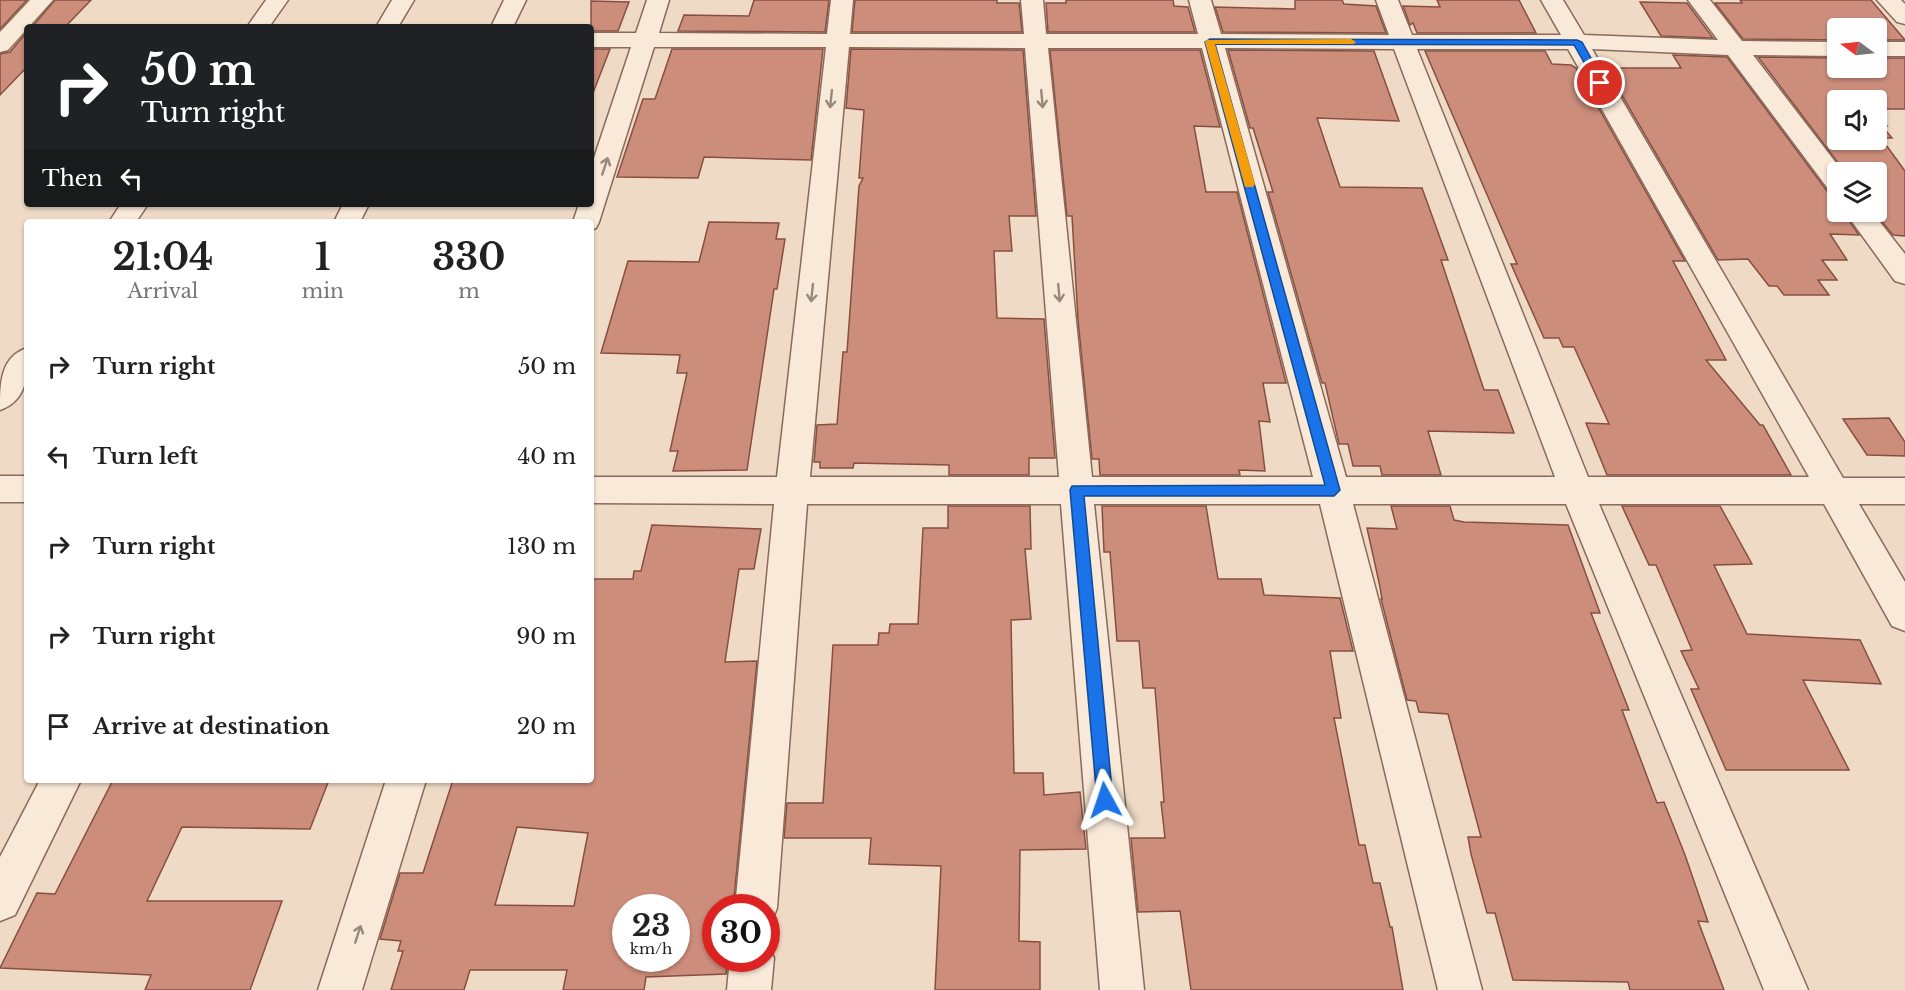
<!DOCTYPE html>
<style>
:root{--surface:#fff;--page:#f6f6f6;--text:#222;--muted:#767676}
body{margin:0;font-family:"Libre Baskerville",serif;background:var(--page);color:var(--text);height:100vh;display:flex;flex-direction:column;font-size:22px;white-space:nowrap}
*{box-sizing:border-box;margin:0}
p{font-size:20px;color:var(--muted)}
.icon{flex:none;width:33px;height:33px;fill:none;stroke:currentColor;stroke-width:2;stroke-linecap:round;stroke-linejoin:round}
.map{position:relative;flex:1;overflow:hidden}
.drawer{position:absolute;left:24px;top:219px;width:570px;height:564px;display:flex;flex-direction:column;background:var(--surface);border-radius:6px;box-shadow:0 2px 4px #0004}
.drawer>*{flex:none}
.top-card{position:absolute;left:24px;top:24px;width:570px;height:183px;border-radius:6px;box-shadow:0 2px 4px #0004;background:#202124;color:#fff;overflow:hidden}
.needle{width:39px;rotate:285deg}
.tools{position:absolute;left:1827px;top:18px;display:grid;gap:12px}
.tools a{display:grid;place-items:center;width:60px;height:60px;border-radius:6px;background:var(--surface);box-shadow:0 2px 4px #0004;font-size:30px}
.speed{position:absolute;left:612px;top:894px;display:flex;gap:12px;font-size:30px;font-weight:700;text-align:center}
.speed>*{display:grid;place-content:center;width:78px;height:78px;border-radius:50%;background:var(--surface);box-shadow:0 2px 4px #0004;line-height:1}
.speed small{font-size:15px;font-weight:400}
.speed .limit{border:9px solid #d22;background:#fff;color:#111}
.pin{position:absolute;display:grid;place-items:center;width:51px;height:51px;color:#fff;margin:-26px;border:3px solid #fff;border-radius:50%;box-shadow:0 2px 6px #0007}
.me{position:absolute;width:66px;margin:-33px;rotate:355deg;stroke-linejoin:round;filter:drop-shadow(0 0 4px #0008)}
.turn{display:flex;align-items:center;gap:21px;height:126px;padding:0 18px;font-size:27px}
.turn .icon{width:78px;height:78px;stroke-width:2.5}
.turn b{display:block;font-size:42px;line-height:51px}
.then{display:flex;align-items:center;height:57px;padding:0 18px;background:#0003;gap:12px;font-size:22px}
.eta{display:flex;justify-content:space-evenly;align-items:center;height:102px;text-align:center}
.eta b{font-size:36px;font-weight:700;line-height:42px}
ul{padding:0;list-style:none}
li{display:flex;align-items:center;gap:18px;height:90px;padding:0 18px}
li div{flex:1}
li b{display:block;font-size:22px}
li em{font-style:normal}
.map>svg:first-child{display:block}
.building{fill:#cc8d7b;stroke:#884f41;stroke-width:1.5;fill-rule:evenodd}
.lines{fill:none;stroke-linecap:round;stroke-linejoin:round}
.street-casing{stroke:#896a5b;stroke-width:3}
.street{fill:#f9e9d9;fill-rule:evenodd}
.oneway{stroke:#99887c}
.route{fill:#1a73e8;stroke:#114b97;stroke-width:1.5}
.slow{fill:#f59e0b}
</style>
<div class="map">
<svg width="1905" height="990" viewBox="0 0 1905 990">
<rect width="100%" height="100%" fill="#eedac5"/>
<g class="building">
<path d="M0,0H27L0,29Z"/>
<path d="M55,0H91L65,27H32Z"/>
<path d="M754,0H829L825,32L678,31L684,15L749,16Z"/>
<path d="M855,0H997V3H1019L1022,32H852Z"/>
<path d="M1066,0H1173L1174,6L1188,7L1195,32H1048L1046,3H1066Z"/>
<path d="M1295,0H1342L1344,4L1376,6L1386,33L1223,32L1215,7L1295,9Z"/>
<path d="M1437,0H1519L1536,33H1417L1413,23L1410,25L1403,6L1440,7Z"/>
<path d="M1740,0H1871L1905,40H1876V28H1838V40L1743,39L1715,3H1742Z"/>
<path d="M591,1L629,2L618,31H591Z"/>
<path d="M1640,2L1687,3L1713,38L1661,36Z"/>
<path d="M27,32V67L0,95V54L10,52Z"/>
<path d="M591,49H610L593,93H591Z"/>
<path d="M672,49H823L811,160L704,157L698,178L617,177L643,99H655Z"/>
<path d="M851,49L1023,50L1036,216H1009L1012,251H994L997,318L1044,319L1055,458H1029V475H949V465L854,463L853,468H820V462H814L817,425L837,424L843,352H847L859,186L863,178H859L864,110L846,108Z"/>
<path d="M1050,50H1200L1220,127L1194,126L1206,192H1237L1286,383H1263L1270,422L1259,421L1265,471L1239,470L1240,475H1100L1099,459H1092L1078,320L1072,216H1067Z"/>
<path d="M1228,50L1374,51L1399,121L1317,118L1340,187L1422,188L1448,260H1441L1484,390H1498L1514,433L1428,431L1441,475H1382L1380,466H1353L1348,444H1339L1325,383H1322L1268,192H1273L1253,128H1250Z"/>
<path d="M1425,51H1545L1552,64L1571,65L1576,68L1685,261H1673L1726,360H1706L1760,425H1763L1791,475H1607L1586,423L1609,424L1574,347H1563L1559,338H1544L1511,264H1517Z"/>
<path d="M1673,55L1727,57L1827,191L1838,194V212H1843L1859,235L1830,234L1847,260H1822L1837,280H1818L1829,295H1784L1777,286H1769L1748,259L1718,260L1606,68H1681Z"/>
<path d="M1758,57L1838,58V68H1876V58H1905V109H1876V100H1838V140H1876V114L1887,126H1882L1892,138H1881L1905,171V236L1893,235L1874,212H1876V172H1845Z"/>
<path d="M709,222L779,223L776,239H785L777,289H774L747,470L673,471L678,451H670L687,373H677L680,355L601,353L628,261L699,262Z"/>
<path d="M1889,418L1905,442V456L1867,455L1843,419Z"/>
<path d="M948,506H1030L1031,549H1025L1031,619L1011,620L1014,773H1043L1044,795L1080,792L1086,849L1020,850L1019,941L1040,942V990H935L941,866L869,864L871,838H784L787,803H823L833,645H878L879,633H889L890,624H918L923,528H948Z"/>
<path d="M1102,506H1206L1218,579H1261L1264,595L1340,598L1353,651H1330L1341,718H1334L1359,845H1365L1373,883H1380L1390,927H1392L1403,990H1191L1180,911L1138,912L1131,838H1165L1161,802H1164L1155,688H1143L1139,641H1117L1110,552H1104Z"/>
<path d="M1391,506H1450L1454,520L1464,522L1568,525L1600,613H1591L1629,710H1622L1657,803L1664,802L1685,855L1708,922L1698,921L1724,990H1630L1628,982L1513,980L1495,913H1487L1471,854L1468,837H1481L1448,714L1419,712L1416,701L1407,700L1381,599H1382L1380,587L1367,528L1397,529Z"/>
<path d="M1622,506H1720L1752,564L1714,565L1747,634L1860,640L1881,684L1803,680L1849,770H1726L1691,689H1699L1681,651L1692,650L1656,565H1649Z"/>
<path d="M652,525L761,529L754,569H739L725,662L757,661L733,908H716V958H728L726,974L646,977L644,990H563L567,970H470L464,990H391L403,951H398L401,941L380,939L400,873H423L453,780H591V579H633L634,571H641ZM517,827L588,833L574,906L495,905ZM626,908H676V958H626Z"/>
<path d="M113,780H329L310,829L182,827L147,901H282L250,990H145L151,975L0,968L37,893L55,894Z"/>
</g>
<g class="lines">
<g class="street-casing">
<g id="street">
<path d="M30,0H53L8,50L0,52V32Z"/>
<path d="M266,0H288L269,27H247Z"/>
<path d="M392,0H414L398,27H376Z"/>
<path d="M504,0H526L513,27H491Z"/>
<path d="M647,0H669L659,33L827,34L831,0H853L850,34H1024L1021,0H1043L1046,34H1198L1189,0H1211L1221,34L1389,35L1376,0H1398L1412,35H1561L1541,0H1563L1584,35L1718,40L1688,0H1710L1742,41L1838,42V56L1753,55L1843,172H1838V192L1829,190L1728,55L1592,49L1843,478H1905V504H1859L1905,582V631L1892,626L1824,504H1599L1808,990H1764L1566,504H1353L1482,990H1438L1320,504H1094L1144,990H1100L1061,504H807L777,908L771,923L766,925V908H735L774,504L591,503V477H777L826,47H654L599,222L596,228L591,230V222H573L579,204H591V167L631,47H591V33H636ZM849,47L1025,48L1059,477H810ZM1048,48H1202L1313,477H1092ZM1225,48L1394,49L1555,477H1346ZM1417,49H1568L1809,477H1588Z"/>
<path d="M1877,0H1901L1905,4V24L1897,22Z"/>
<rect x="1876" y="42" width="29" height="14"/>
<path d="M121,204H148L136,222H109Z"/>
<path d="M343,204H369L360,222H334Z"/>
<path d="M1845,212H1872L1905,254V284L1895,281Z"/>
<path d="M27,348C27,373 29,400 0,410C0,384 0,357 27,348Z"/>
<rect x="0" y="476" width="27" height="26"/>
<path d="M40,780H81L15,915L0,921V857Z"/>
<path d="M386,780H426L362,990H318Z"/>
<path d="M766,942L774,958L771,990H727L730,958H766Z"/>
</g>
</g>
<use href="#street" class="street"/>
</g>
<defs><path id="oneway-shaft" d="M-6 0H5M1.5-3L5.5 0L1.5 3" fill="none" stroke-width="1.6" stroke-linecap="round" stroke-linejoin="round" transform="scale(1.5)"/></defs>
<g class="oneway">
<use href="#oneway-shaft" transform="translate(831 99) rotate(96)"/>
<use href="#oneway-shaft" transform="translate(1042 99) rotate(85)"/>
<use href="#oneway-shaft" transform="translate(605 166) rotate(-72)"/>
<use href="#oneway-shaft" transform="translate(812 293) rotate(96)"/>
<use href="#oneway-shaft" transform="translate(1059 293) rotate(85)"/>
<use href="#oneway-shaft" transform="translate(358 934) rotate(-72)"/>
</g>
<path class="route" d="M1210,39L1577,40L1582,42L1605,83L1597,85L1574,45L1215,44L1340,490L1334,496H1084L1113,800L1111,805L1105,808L1099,805L1097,800L1070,490L1072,486L1325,485L1205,42Z"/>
<path class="slow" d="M1351,39L1356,42L1354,44H1215L1255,184L1253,187H1245L1205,42L1207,40Z"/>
</svg>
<div class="tools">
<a><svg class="needle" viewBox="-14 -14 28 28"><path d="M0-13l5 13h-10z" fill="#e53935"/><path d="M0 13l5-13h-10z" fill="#767676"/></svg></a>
<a><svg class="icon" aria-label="sound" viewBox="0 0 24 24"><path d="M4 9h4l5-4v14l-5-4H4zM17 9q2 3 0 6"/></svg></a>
<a><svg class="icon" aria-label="layers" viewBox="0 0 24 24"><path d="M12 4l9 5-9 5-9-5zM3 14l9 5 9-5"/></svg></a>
</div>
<div class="speed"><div>23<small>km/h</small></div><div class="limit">30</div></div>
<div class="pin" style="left:1600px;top:83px;background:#d93025"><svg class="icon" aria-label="arrive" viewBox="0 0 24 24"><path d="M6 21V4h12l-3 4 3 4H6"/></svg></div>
<svg class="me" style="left:1105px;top:800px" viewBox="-20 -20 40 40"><path d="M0-17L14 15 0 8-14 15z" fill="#1a73e8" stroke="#fff" stroke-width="4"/></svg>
<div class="top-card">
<div class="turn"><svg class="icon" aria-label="right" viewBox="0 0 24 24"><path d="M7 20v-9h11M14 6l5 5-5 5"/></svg><div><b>50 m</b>Turn right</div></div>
<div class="then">Then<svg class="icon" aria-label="left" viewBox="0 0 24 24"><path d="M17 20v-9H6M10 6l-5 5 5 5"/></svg></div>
</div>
<section class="drawer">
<div class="eta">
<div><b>21:04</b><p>Arrival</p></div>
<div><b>1</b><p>min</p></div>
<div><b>330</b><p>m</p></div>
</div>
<ul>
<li><svg class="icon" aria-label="right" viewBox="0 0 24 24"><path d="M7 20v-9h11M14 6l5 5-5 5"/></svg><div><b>Turn right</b></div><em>50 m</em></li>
<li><svg class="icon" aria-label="left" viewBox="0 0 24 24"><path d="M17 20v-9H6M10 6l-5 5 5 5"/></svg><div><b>Turn left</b></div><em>40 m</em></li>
<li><svg class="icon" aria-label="right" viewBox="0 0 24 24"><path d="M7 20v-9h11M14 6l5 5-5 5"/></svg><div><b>Turn right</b></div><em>130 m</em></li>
<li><svg class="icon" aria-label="right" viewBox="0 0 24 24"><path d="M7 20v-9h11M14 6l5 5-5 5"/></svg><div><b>Turn right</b></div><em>90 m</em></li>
<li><svg class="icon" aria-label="arrive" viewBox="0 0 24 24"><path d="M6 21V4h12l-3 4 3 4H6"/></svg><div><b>Arrive at destination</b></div><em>20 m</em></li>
</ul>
</section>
</div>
